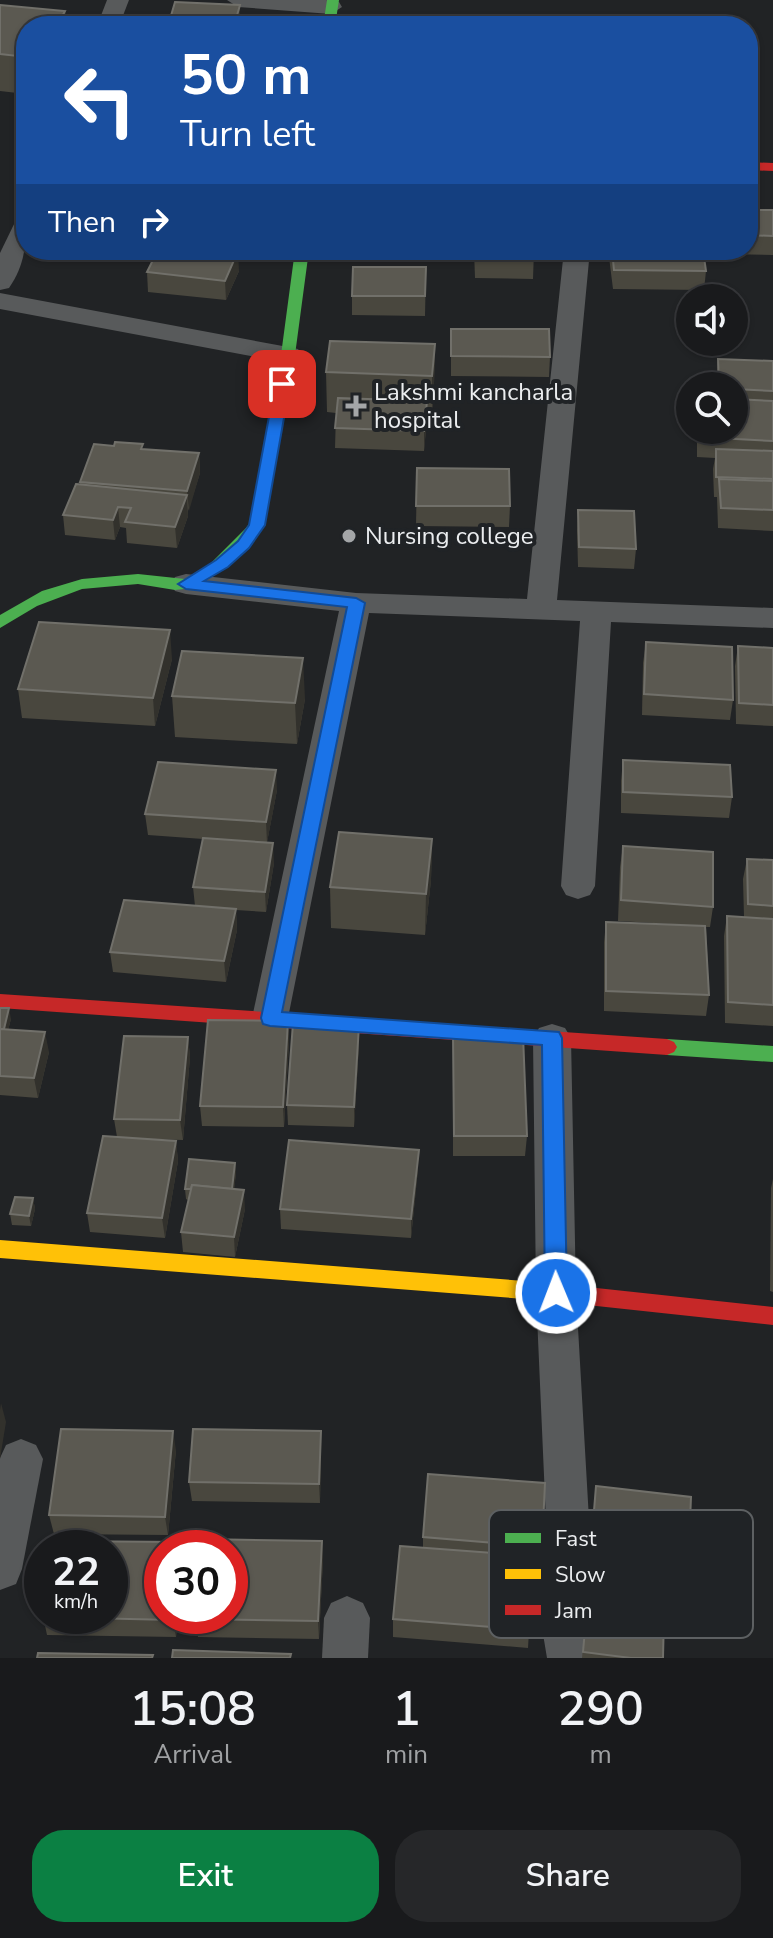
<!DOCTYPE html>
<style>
:root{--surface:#191a1c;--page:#262729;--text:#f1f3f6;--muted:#9fa1a3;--line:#37383b;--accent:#0b8043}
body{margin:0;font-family:"Nunito Sans",sans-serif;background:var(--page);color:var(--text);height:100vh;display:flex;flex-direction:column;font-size:30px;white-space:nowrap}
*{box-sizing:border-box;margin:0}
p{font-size:26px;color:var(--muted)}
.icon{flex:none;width:44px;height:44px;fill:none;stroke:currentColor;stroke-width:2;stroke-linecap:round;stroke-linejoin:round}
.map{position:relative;height:1658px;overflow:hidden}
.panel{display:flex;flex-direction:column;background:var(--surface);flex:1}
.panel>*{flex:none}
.top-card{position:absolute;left:16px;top:16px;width:742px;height:244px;border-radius:32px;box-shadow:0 2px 6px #0004,0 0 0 2px var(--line);background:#1a4fa0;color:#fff;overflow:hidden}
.fabs{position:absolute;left:676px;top:284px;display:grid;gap:16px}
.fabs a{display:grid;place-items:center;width:72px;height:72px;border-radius:50%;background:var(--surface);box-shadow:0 2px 6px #0004,0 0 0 2px var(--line);font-size:40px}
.speed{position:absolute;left:24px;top:1530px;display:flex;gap:16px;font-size:40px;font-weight:700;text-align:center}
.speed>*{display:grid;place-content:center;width:104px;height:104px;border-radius:50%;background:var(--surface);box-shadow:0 2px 6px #0004,0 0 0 2px var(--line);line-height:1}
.speed small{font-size:20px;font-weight:400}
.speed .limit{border:12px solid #d22;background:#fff;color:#111}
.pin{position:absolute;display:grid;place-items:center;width:68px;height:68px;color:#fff;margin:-34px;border-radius:16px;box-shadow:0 4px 12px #0006}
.me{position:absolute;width:88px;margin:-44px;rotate:359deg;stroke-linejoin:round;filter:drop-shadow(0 0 6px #0008)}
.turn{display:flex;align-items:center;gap:28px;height:168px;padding:0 32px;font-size:36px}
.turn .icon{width:104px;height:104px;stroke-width:2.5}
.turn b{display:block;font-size:56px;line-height:68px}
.then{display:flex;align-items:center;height:76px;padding:0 32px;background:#0003;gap:16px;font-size:30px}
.eta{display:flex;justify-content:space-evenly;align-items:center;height:136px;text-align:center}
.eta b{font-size:48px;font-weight:600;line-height:56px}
.primary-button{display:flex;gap:16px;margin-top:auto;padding:16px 32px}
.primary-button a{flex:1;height:92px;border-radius:32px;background:var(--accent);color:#fff;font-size:32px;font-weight:600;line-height:92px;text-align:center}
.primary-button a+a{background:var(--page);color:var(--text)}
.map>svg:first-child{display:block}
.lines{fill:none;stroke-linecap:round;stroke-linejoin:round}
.street{fill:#585a5b;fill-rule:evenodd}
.fast{fill:#4caf50;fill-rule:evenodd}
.slow{fill:#ffc107;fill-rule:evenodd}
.jam{fill:#c62828;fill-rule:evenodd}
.wall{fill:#49473e}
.shaded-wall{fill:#32312c}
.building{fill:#5b5951;stroke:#71706a;stroke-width:2}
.route{fill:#1a73e8;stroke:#114b97;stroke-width:2}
.poi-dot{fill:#a4a6a8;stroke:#202326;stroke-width:3}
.labels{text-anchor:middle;stroke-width:8;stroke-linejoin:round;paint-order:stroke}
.poi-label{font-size:24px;fill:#ebedef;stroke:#202326;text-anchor:start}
.key{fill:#202326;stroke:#5d6062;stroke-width:2}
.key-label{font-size:22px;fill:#ebedef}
</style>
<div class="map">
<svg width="773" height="1658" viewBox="0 0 773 1658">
<rect width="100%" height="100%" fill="#212325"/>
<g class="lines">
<g class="street">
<path d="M107,0H129L119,26H97Z"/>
<path d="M227,0H326L339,2L342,7L331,14L238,7Z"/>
<path d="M26,215C26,243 26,263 9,288L0,290V253L17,218Z"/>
<path d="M564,250H590L557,600L773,608V628L611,622L595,886L590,895L578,899L566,895L561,886L580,621L369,613L288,1018L283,1028L270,1032L257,1028L252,1018L339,611L186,594L175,591L171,584L175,577L186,574L356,593L527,599Z"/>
<path d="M0,293L288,347L298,349L302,355L298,361L288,363L0,309Z"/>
<path d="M552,1024L565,1028L571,1038L576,1293L593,1589L587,1622L593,1658H547L541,1622L549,1589L536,1293L533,1038L539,1028Z"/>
<path d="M21,1439L36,1445L43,1459L22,1569L16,1584L0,1590V1458L6,1445Z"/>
<path d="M347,1596L363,1603L370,1618L368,1658H322L324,1618L331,1603Z"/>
</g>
<g class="fast">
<path d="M327,0H339L335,26H323Z"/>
<path d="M295,250H309L295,355L265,525L256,536L221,571L193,588L175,590L138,584L82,589L37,606L0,628V615L42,591L82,579L138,574L185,579L210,564L245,529L249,524L281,355Z"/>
<path d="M667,1039L773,1046V1062L667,1055L660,1052L657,1047L660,1042Z"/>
</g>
<path class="slow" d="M0,1240L550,1283L558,1285L561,1292L558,1299L550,1301L0,1258Z"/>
<g class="jam">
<path d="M748,162L773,163V171L748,170Z"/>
<path d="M0,994L667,1039L674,1042L677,1047L674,1052L667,1055L0,1008Z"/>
<path d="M550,1283L773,1307V1325L550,1301L542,1299L539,1292L542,1285Z"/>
</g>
</g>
<g class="wall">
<path d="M0,5L65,11L67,26H26V94L0,91Z"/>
<path d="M748,210H773V255L721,254V250H748Z"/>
<path d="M474,250H534L533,279L475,278Z"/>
<path d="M610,250H703L706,271L704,290L613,289L609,257Z"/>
<path d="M426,267L425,316L352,315V296Z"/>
<path d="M239,271L226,300L148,292L147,272Z"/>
<path d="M451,329L550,357L549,377L451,376Z"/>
<path d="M435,344L434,384L432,416H427L424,451L335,448L336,413L327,412L326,372Z"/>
<path d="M718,359L773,361V531L718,528L717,497H714L713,469L715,458L697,457V430H734V386H716Z"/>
<path d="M143,449L199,453L200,473L188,511V516L177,548L127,543L126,528L120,527L115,540L65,535L63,515L80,485V482Z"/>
<path d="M417,468L510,506L509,527L416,526Z"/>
<path d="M578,510L636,549L634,569L578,567L577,530Z"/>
<path d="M646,642L733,700L730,720L642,715L643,663Z"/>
<path d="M738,646L773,648V726L736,724L735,666Z"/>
<path d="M172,659L155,726L22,718L18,689Z"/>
<path d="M172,696L305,699L297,744L175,737Z"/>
<path d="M623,760L732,797L729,818L621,813V781Z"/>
<path d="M277,790L267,842L274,863L266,912L236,910L237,930L226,982L113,972L110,952L195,906L193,887L203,839L148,835L145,814Z"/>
<path d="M432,839L431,880L425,935L331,928L330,887Z"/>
<path d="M623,846L713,907L710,927H706L709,995L706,1016L604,1011V942L606,922L672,924L618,921L620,867Z"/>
<path d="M747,859L773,860V1026L725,1023L724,936L727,916L744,917L743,879Z"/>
<path d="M0,1008L11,1019L8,1030L49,1052L38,1098L0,1095Z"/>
<path d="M288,1021L289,1042L284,1127L202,1126L200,1106Z"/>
<path d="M453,1034L527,1136L525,1156H453Z"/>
<path d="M188,1037L190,1057L183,1140L145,1139L176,1141L178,1161L165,1238L90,1232L87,1213L117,1137L114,1119Z"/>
<path d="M359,1045L354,1127L288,1125L287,1105Z"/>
<path d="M235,1163L236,1173L234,1189L245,1209L235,1257L183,1252L181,1232L188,1200L186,1199L185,1189Z"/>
<path d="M418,1169L411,1238L281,1229L280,1209Z"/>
<path d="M773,1179V1292L770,1291L771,1188Z"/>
<path d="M33,1198L35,1209L31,1226L12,1225L10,1214Z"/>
<path d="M321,1449L320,1503L192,1501L189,1482Z"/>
<path d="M176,1450L168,1535L54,1534L49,1515Z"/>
<path d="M596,1486L688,1572L684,1590L588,1578Z"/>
<path d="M423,1537L542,1547L540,1565L533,1564L528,1648L393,1637V1619L423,1548Z"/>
<path d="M53,1541L180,1542V1548H162V1616H178L176,1637L47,1635L43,1616H110V1548H52Z"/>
<path d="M323,1559L319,1639L198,1637L195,1619Z"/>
<path d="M587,1607L663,1658H582Z"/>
</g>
<g class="shaded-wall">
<path d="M240,5V26H234Z"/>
<path d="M65,11L67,26H57Z"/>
<path d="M238,251L239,271L226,300L225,281Z"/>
<path d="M435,344L434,384L432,416V376Z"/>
<path d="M427,401V421L424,451V431Z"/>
<path d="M199,453L200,473L189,511L187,491Z"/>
<path d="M187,495L188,516L177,548L175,527Z"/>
<path d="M118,507L120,527L115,540L113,520Z"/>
<path d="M170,630L172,659L155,726L153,698Z"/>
<path d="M303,658L305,699L297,744L295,703Z"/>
<path d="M276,770L277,790L267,843L266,822Z"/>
<path d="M432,839L431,880L425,935L426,894Z"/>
<path d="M273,843L274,863L266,912L265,892Z"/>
<path d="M236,909L237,930L226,982L224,961Z"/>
<path d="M9,1008L11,1019L4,1045L2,1035Z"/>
<path d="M288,1021L289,1042L284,1127L283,1107Z"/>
<path d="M359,1025V1045L354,1127V1107Z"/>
<path d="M45,1032L49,1052L38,1098L34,1078Z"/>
<path d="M188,1037L190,1057L183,1140L180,1120Z"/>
<path d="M176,1141L178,1161L165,1238L162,1218Z"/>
<path d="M419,1150L418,1169L411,1238V1219Z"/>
<path d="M235,1163L236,1173L233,1202L232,1192Z"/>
<path d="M244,1190L245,1209L235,1257L234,1237Z"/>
<path d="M33,1198L35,1209L31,1226L29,1216Z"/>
<path d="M1,1403L6,1422L0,1459V1410Z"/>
<path d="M173,1431L176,1450L168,1535L165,1517Z"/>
<path d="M321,1431V1449L320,1503L319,1484Z"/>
<path d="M322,1541L323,1559L319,1639L318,1621Z"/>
<path d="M174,1616H178L176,1637L173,1620Z"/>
</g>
<g class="building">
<path d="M175,2L240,5L234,26H168Z"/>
<path d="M0,5L65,11L57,26H26V57L0,54Z"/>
<path d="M748,210H773V236L748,235Z"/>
<path d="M158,250H226L238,251L225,281L147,272Z"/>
<path d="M475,250H534V259L475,258Z"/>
<path d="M612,250H703L706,271L614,270Z"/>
<path d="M353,267H426L425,296H352Z"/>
<path d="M451,329H549L550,357L451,356Z"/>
<path d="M330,341L435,344L432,376L326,372Z"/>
<path d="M718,359L773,361V391L734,389V386H719Z"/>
<path d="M338,398L427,401L424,431L335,428Z"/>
<path d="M734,399L773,401V441L699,437V430H734Z"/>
<path d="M115,442L143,444L141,449L199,453L187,491L80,482L94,444L114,446Z"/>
<path d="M716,449L773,451V479L716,477Z"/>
<path d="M417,468L509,469L510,506H416Z"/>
<path d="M719,479L773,481V510L721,508Z"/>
<path d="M76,484L187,495L175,527L125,522L131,508L118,507L113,520L63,515Z"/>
<path d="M578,510L634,511L636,549L579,547Z"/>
<path d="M39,622L170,630L153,698L18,689Z"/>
<path d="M646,642L732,647L733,700L644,694Z"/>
<path d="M738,646L773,648V705L739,703Z"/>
<path d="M182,651L303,658L295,703L172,696Z"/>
<path d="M623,760L730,765L732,797L623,792Z"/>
<path d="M158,762L276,770L266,822L145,814Z"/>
<path d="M339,832L432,839L426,894L330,887Z"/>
<path d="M203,838L273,843L265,892L193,887Z"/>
<path d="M623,846L713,852V907L621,900Z"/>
<path d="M747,859L773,860V906L748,904Z"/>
<path d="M124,900L236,909L224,961L110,952Z"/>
<path d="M727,916L773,919V1005L728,1002Z"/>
<path d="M606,922L705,926L709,995L606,991Z"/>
<path d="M0,1008H9L4,1029H0Z"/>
<path d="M208,1020L288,1021L283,1107L200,1106Z"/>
<path d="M293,1023L359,1025L354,1107L287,1105Z"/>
<path d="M0,1029L45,1032L34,1078L0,1076Z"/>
<path d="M453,1034L523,1035L527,1136H454Z"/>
<path d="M124,1036L188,1037L180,1120L114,1119Z"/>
<path d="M103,1136L176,1141L162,1218L87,1213Z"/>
<path d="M289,1140L419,1150L411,1219L280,1209Z"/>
<path d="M189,1159L235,1163L232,1189L192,1185L191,1189H185Z"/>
<path d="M192,1185L244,1190L234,1237L181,1232Z"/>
<path d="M15,1197L33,1198L29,1216L10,1214Z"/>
<path d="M61,1429L173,1431L165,1517L49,1515Z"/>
<path d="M193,1429L321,1431L319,1484L189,1482Z"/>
<path d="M428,1474L545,1483L542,1547L423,1537Z"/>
<path d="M596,1486L691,1497L688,1572L590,1560Z"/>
<path d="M201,1539L322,1541L318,1621L195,1619V1616H230V1548H201Z"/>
<path d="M53,1541L180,1542L179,1548H162V1616H174L173,1620L43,1617V1616H110V1548H52Z"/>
<path d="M400,1546L533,1556L530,1630L393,1619Z"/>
<path d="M587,1607L664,1616L663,1658H631L583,1652Z"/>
<path d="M173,1650L291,1654L290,1658H172Z"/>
<path d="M38,1653L153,1655L152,1658H37Z"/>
</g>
<path class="route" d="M282,379L290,384L265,525L249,548L228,567L204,581L356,598L365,603L282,1012L559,1032L562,1038L567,1293L564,1300L556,1303L548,1300L545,1293L542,1045L270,1026L263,1024L261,1018L347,607L186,589L178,584L216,560L238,541L249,525L275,384Z"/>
<g class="poi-dot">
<path d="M352 394h8v8h8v8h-8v8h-8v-8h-8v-8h8z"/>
<circle cx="349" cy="536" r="8"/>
</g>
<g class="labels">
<g class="poi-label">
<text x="374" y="400">Lakshmi kancharla<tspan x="374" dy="28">hospital</tspan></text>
<text x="365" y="544">Nursing college</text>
</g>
</g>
<rect x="489" y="1510" width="264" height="128" rx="12" class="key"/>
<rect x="505" y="1533" width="36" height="10" fill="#4caf50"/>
<rect x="505" y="1569" width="36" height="10" fill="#ffc107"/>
<rect x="505" y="1605" width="36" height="10" fill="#c62828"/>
<g class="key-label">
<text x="555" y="1546">Fast</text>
<text x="555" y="1582">Slow</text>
<text x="555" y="1618">Jam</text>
</g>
</svg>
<div class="fabs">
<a><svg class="icon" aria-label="sound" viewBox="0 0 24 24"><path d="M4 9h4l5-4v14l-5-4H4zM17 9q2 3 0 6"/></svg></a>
<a><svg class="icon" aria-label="search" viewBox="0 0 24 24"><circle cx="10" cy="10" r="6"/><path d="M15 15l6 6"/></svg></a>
</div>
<div class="speed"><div>22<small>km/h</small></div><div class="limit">30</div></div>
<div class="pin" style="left:282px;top:384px;background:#d93025"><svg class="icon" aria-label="arrive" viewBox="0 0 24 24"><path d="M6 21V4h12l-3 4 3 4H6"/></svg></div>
<svg class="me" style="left:556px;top:1293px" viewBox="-20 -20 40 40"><circle r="17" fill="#1a73e8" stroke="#fff" stroke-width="3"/><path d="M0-11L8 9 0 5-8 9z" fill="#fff"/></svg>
<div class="top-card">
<div class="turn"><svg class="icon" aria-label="left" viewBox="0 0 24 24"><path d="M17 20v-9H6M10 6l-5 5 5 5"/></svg><div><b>50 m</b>Turn left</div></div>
<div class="then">Then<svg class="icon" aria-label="right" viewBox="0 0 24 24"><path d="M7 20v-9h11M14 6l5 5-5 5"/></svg></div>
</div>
</div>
<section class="panel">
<div class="eta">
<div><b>15:08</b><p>Arrival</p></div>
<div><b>1</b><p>min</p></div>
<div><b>290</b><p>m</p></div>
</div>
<div class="primary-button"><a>Exit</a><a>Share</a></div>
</section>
